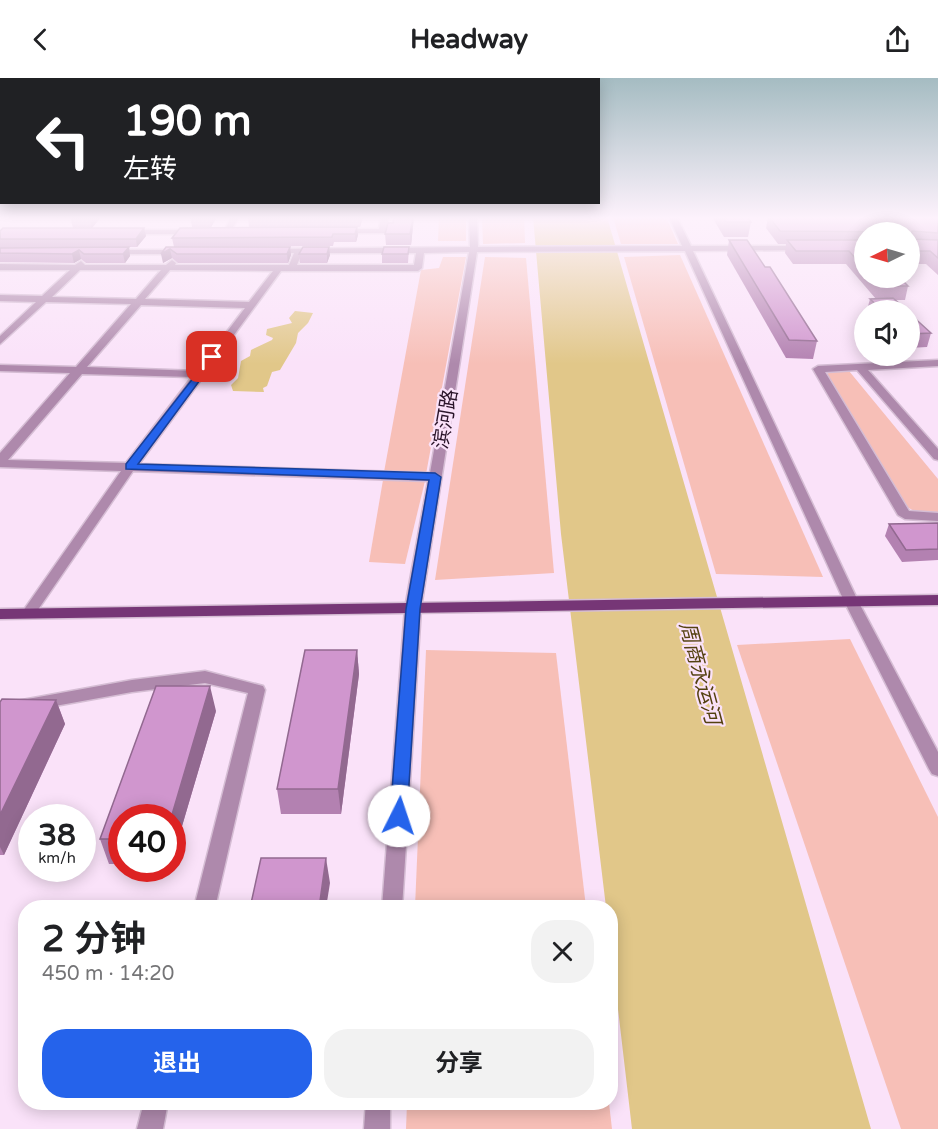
<!DOCTYPE html>
<html lang="zh">
<meta charset="utf-8">
<style>
:root{--surface:#fff;--page:#f2f2f2;--text:#202124;--muted:#757577;--accent:#2563eb}
body{margin:0;font-family:"Varela Round","Noto Sans SC",sans-serif;background:var(--page);color:var(--text);height:100vh;display:flex;flex-direction:column;font-size:22px;white-space:nowrap}
*{box-sizing:border-box;margin:0}
p{font-size:20px;color:var(--muted)}
.icon{flex:none;width:33px;height:33px;fill:none;stroke:currentColor;stroke-width:2;stroke-linecap:round;stroke-linejoin:round}
.map{position:relative;flex:1;overflow:hidden}
.panel{position:absolute;left:18px;top:822px;width:600px;height:210px;display:flex;flex-direction:column;background:var(--surface);border-radius:24px;box-shadow:0 3px 15px #0003}
.panel>*{flex:none}
.top-card{position:absolute;left:0px;top:0px;width:600px;height:126px;box-shadow:0 3px 15px #0003;background:#202124;color:#fff;overflow:hidden}
.needle{width:39px;rotate:265deg}
.tools{position:absolute;left:854px;top:144px;display:grid;gap:12px}
.tools a{display:grid;place-items:center;width:66px;height:66px;border-radius:50%;background:var(--surface);box-shadow:0 3px 15px #0003;font-size:30px}
.speed{position:absolute;left:18px;top:726px;display:flex;gap:12px;font-size:30px;font-weight:700;text-align:center}
.speed>*{display:grid;place-content:center;width:78px;height:78px;border-radius:50%;background:var(--surface);box-shadow:0 3px 15px #0003;line-height:1}
.speed small{font-size:15px;font-weight:400}
.speed .limit{border:9px solid #d22;background:#fff;color:#111}
.pin{position:absolute;display:grid;place-items:center;width:51px;height:51px;color:#fff;margin:-26px;border-radius:12px;box-shadow:0 3px 9px #0006}
.me{position:absolute;width:66px;margin:-33px;rotate:4deg;stroke-linejoin:round;filter:drop-shadow(0 0 4px #0008)}
.turn{display:flex;align-items:center;gap:21px;height:126px;padding:0 24px;font-size:27px}
.turn .icon{width:78px;height:78px;stroke-width:2.5}
.turn b{display:block;font-size:42px;line-height:51px}
.round{display:grid;place-items:center;flex:none;width:63px;height:63px;border-radius:24px;background:var(--page)}
.headline{display:flex;align-items:center;justify-content:space-between;height:102px;padding:0 24px}
h1{font-size:36px;font-weight:700;line-height:45px}
.button{display:flex;gap:12px;margin-top:auto;padding:12px 24px}
.button a{flex:1;height:69px;border-radius:24px;background:var(--accent);color:#fff;font-size:24px;font-weight:700;line-height:69px;text-align:center}
.button a+a{background:var(--page);color:var(--text)}
header{display:flex;justify-content:space-between;align-items:center;height:78px;padding:0 24px;background:var(--surface);font-size:27px;font-weight:700}
.map>svg:first-child{display:block}
.green{fill:#f7bfb7}
.water{fill:#e1c789}
.lines{fill:none;stroke-linecap:round;stroke-linejoin:round}
.minor-casing{stroke:#d5bdd4;stroke-width:3}
.major-casing{stroke:#d5bdd4;stroke-width:3}
.minor{fill:#ae89ac;fill-rule:evenodd}
.major{fill:#763676;fill-rule:evenodd}
.wall{fill:#b381b1}
.shaded-wall{fill:#926990}
.building{fill:#d096ce;stroke:#926990;stroke-width:1.5}
.route{fill:#2563eb;stroke:#184099;stroke-width:1.5}
.labels{text-anchor:middle;stroke-width:4.5;stroke-linejoin:round;paint-order:stroke}
.street-label{font-size:20px;fill:#2b152a;stroke:#fae2f9}
.water-label{font-size:21px;font-style:italic;fill:#544110;stroke:#fae2f9}
</style>
<header><svg class="icon" aria-label="back" viewBox="0 0 24 24"><path d="M15 5l-7 7 7 7"/></svg>Headway<svg class="icon" aria-label="share" viewBox="0 0 24 24"><path d="M12 15V3M7 8l5-5 5 5M5 13v7h14v-7"/></svg></header>
<div class="map">
<svg width="938" height="1051" viewBox="0 0 938 1051">
<rect width="100%" height="100%" fill="#fae2f9"/>
<g class="green">
<path d="M439,139H466V163H438Z"/>
<path d="M482,139H524L525,165L483,166Z"/>
<path d="M613,139H666L678,166H621Z"/>
<path d="M680,177L823,499L716,496L624,179Z"/>
<path d="M443,179H466L426,396L384,394L421,192L439,190Z"/>
<path d="M485,179L526,180L554,495L435,502Z"/>
<path d="M831,293H849L938,401V436L916,434L907,429L828,300L826,297Z"/>
<path d="M383,402L425,403L405,486L369,484Z"/>
<path d="M850,561L938,739V1051H901L737,567Z"/>
<path d="M426,572L556,575L586,829H415Z"/>
<path d="M407,1025H609L612,1051H406Z"/>
</g>
<g class="water">
<path d="M533,139H607L871,1051H632L611,871L610,830L606,829L561,456Z"/>
<path d="M295,233L313,235L308,245L298,255L296,265L280,292L272,294L267,308L263,310L264,314L233,313L231,307L238,300L241,283L250,278L251,272L272,262L273,260L266,257L267,251L292,245L289,240Z"/>
</g>
<g class="lines">
<g class="minor-casing">
<g id="minor">
<path d="M231,139H239L229,156H223Z"/>
<path d="M381,139H389L385,155H339L335,153L339,151H379Z"/>
<path d="M469,139H477L478,169L682,168L669,139H677L691,168H807L808,170L804,172L693,173L858,523L938,674V698L932,696L929,691L844,523L685,173L477,174L421,530L402,830H382L405,530L428,403L133,393L33,539H23L20,536L23,533L121,393L0,389V375L70,295L0,293V287L76,289L131,226L46,224L0,266V258L36,224L0,223V217L42,218L70,192H0V186L75,187L81,183L85,187H166L172,182L176,185L175,187H289L294,175H270L266,173L270,171L470,169ZM469,174L430,395L139,386L281,193H418L422,190L424,175ZM302,175H416L414,187H297ZM80,192H161L136,221L52,219ZM170,192L273,193L249,224L145,221ZM141,227L245,230L197,293L87,289ZM82,296L192,299L126,385L8,382Z"/>
<path d="M126,152H198L202,154L198,156H123V152Z"/>
<path d="M111,172H183L187,174L183,176H108L107,174Z"/>
<path d="M938,282V288L868,292L938,371V382L934,381L857,292L825,294L909,433L938,435V443L905,441L898,437L813,291L818,288Z"/>
<path d="M205,593L263,608L265,612L215,830H194L248,615L205,605L132,614L0,638V626L132,602Z"/>
<path d="M144,1024H168L163,1051H137Z"/>
<path d="M366,1024H390V1051H364Z"/>
</g>
</g>
<g class="major-casing">
<path id="major" d="M938,517V527L0,541V531Z"/>
</g>
<use href="#minor" class="minor"/>
<use href="#major" class="major"/>
</g>
<g class="wall">
<path d="M70,139H101L92,150H73Z"/>
<path d="M190,139H217L211,149H192Z"/>
<path d="M248,139H363L360,149H249Z"/>
<path d="M414,139L411,167H386L385,156Z"/>
<path d="M712,139H747L751,144L748,159H724Z"/>
<path d="M768,139H938V197L926,186H909V154H864V200H900L908,208L905,222H895L907,232H867L870,221H876L846,186H793L785,175L786,166H778L766,150Z"/>
<path d="M357,149L358,157L356,164H334L333,168L174,169L172,160Z"/>
<path d="M144,150L146,158L137,169L0,170V153Z"/>
<path d="M729,162L765,189L817,263L813,281L786,280L727,177Z"/>
<path d="M129,169L130,178L125,185H86L81,181L74,185L0,184V170Z"/>
<path d="M166,169H290L291,177L288,185H178L172,180L163,185Z"/>
<path d="M303,169L330,177L327,185H300L299,176Z"/>
<path d="M409,169L408,185H382V176Z"/>
<path d="M909,235L931,255L927,269L909,270Z"/>
<path d="M938,445V482L902,484L885,458L889,446Z"/>
<path d="M357,572L359,596L341,736H281L277,711Z"/>
<path d="M56,622L65,646L4,777H0V624Z"/>
<path d="M216,633L172,782V740H122V786H109L100,761Z"/>
<path d="M219,1024H300L299,1031H221Z"/>
</g>
<g class="shaded-wall">
<path d="M89,139H101L92,150Z"/>
<path d="M209,139H217L211,149Z"/>
<path d="M359,139H363L360,149Z"/>
<path d="M413,139H414L411,167L410,156Z"/>
<path d="M357,149L358,157L356,164L355,156Z"/>
<path d="M144,150L146,158L137,169L136,161Z"/>
<path d="M129,169L130,178L125,185L123,176Z"/>
<path d="M290,169L291,177L288,185L287,176Z"/>
<path d="M329,169L330,177L327,185V176Z"/>
<path d="M170,171L172,180L163,185L161,176Z"/>
<path d="M79,172L81,181L74,185L72,176Z"/>
<path d="M357,572L359,596L341,736L338,711Z"/>
<path d="M210,608L216,633L172,782V740H171Z"/>
<path d="M56,622L65,646L4,777L0,769V737Z"/>
<path d="M326,780L330,805L326,830H319Z"/>
</g>
<g class="building">
<path d="M394,139H413L410,156H385L388,145H393Z"/>
<path d="M723,139H747L751,144H726Z"/>
<path d="M769,139H938V155L912,153L911,161L938,162V180L930,173H909V154L780,153Z"/>
<path d="M357,149L355,156H333L332,159L172,160L180,150Z"/>
<path d="M3,150H144L136,161H0V153Z"/>
<path d="M729,162H747L765,189H770L817,263L789,262Z"/>
<path d="M787,162H864V190L849,173H796Z"/>
<path d="M129,169L123,176H84L79,172L72,176L0,175V170Z"/>
<path d="M166,169H290L287,176H177L170,171L161,176Z"/>
<path d="M303,169H329L327,176H299Z"/>
<path d="M384,169H409L408,176H382Z"/>
<path d="M873,200H900L908,208H881Z"/>
<path d="M893,220L907,232H882L870,221Z"/>
<path d="M909,235L931,255L909,256Z"/>
<path d="M938,445V471L906,472L889,446Z"/>
<path d="M305,572H357L338,711H277Z"/>
<path d="M156,608H210L171,740H122V761H100Z"/>
<path d="M2,621L56,622L0,737V624Z"/>
<path d="M261,780H326L319,830H250Z"/>
</g>
<linearGradient id="sky" x2="0" y2="1"><stop stop-color="#a5bcc2"/><stop offset="0.49" stop-color="#fdf2fc"/><stop offset="1" stop-color="#fdf2fc" stop-opacity="0"/></linearGradient>
<rect width="938" height="286" fill="url(#sky)"/>
<path class="route" d="M212,276L217,279L138,386L435,395L441,399L420,531L407,738L405,742H392L390,738L406,531L429,402L126,391V386Z"/>
<g class="labels">
<g class="street-label">
<text transform="translate(445 341) rotate(-80)" y="7">滨河路</text>
</g>
<g class="water-label">
<text transform="translate(700 595) rotate(75)" y="7">周商永运河</text>
</g>
</g>
</svg>
<div class="tools">
<a><svg class="needle" viewBox="-14 -14 28 28"><path d="M0-13l5 13h-10z" fill="#e53935"/><path d="M0 13l5-13h-10z" fill="#757577"/></svg></a>
<a><svg class="icon" aria-label="sound" viewBox="0 0 24 24"><path d="M4 9h4l5-4v14l-5-4H4zM17 9q2 3 0 6"/></svg></a>
</div>
<div class="speed"><div>38<small>km/h</small></div><div class="limit">40</div></div>
<div class="pin" style="left:212px;top:279px;background:#d93025"><svg class="icon" aria-label="arrive" viewBox="0 0 24 24"><path d="M6 21V4h12l-3 4 3 4H6"/></svg></div>
<svg class="me" style="left:399px;top:738px" viewBox="-20 -20 40 40"><circle r="19" fill="#fff"/><path d="M0-13L10 11 0 6-10 11z" fill="#2563eb"/></svg>
<div class="top-card">
<div class="turn"><svg class="icon" aria-label="left" viewBox="0 0 24 24"><path d="M17 20v-9H6M10 6l-5 5 5 5"/></svg><div><b>190 m</b>左转</div></div>
</div>
<section class="panel">
<div class="headline"><div><h1>2 分钟</h1><p>450 m · 14:20</p></div><a class="round"><svg class="icon" aria-label="close" viewBox="0 0 24 24"><path d="M6 6l12 12M18 6L6 18"/></svg></a></div>
<div class="button"><a>退出</a><a>分享</a></div>
</section>
</div>
